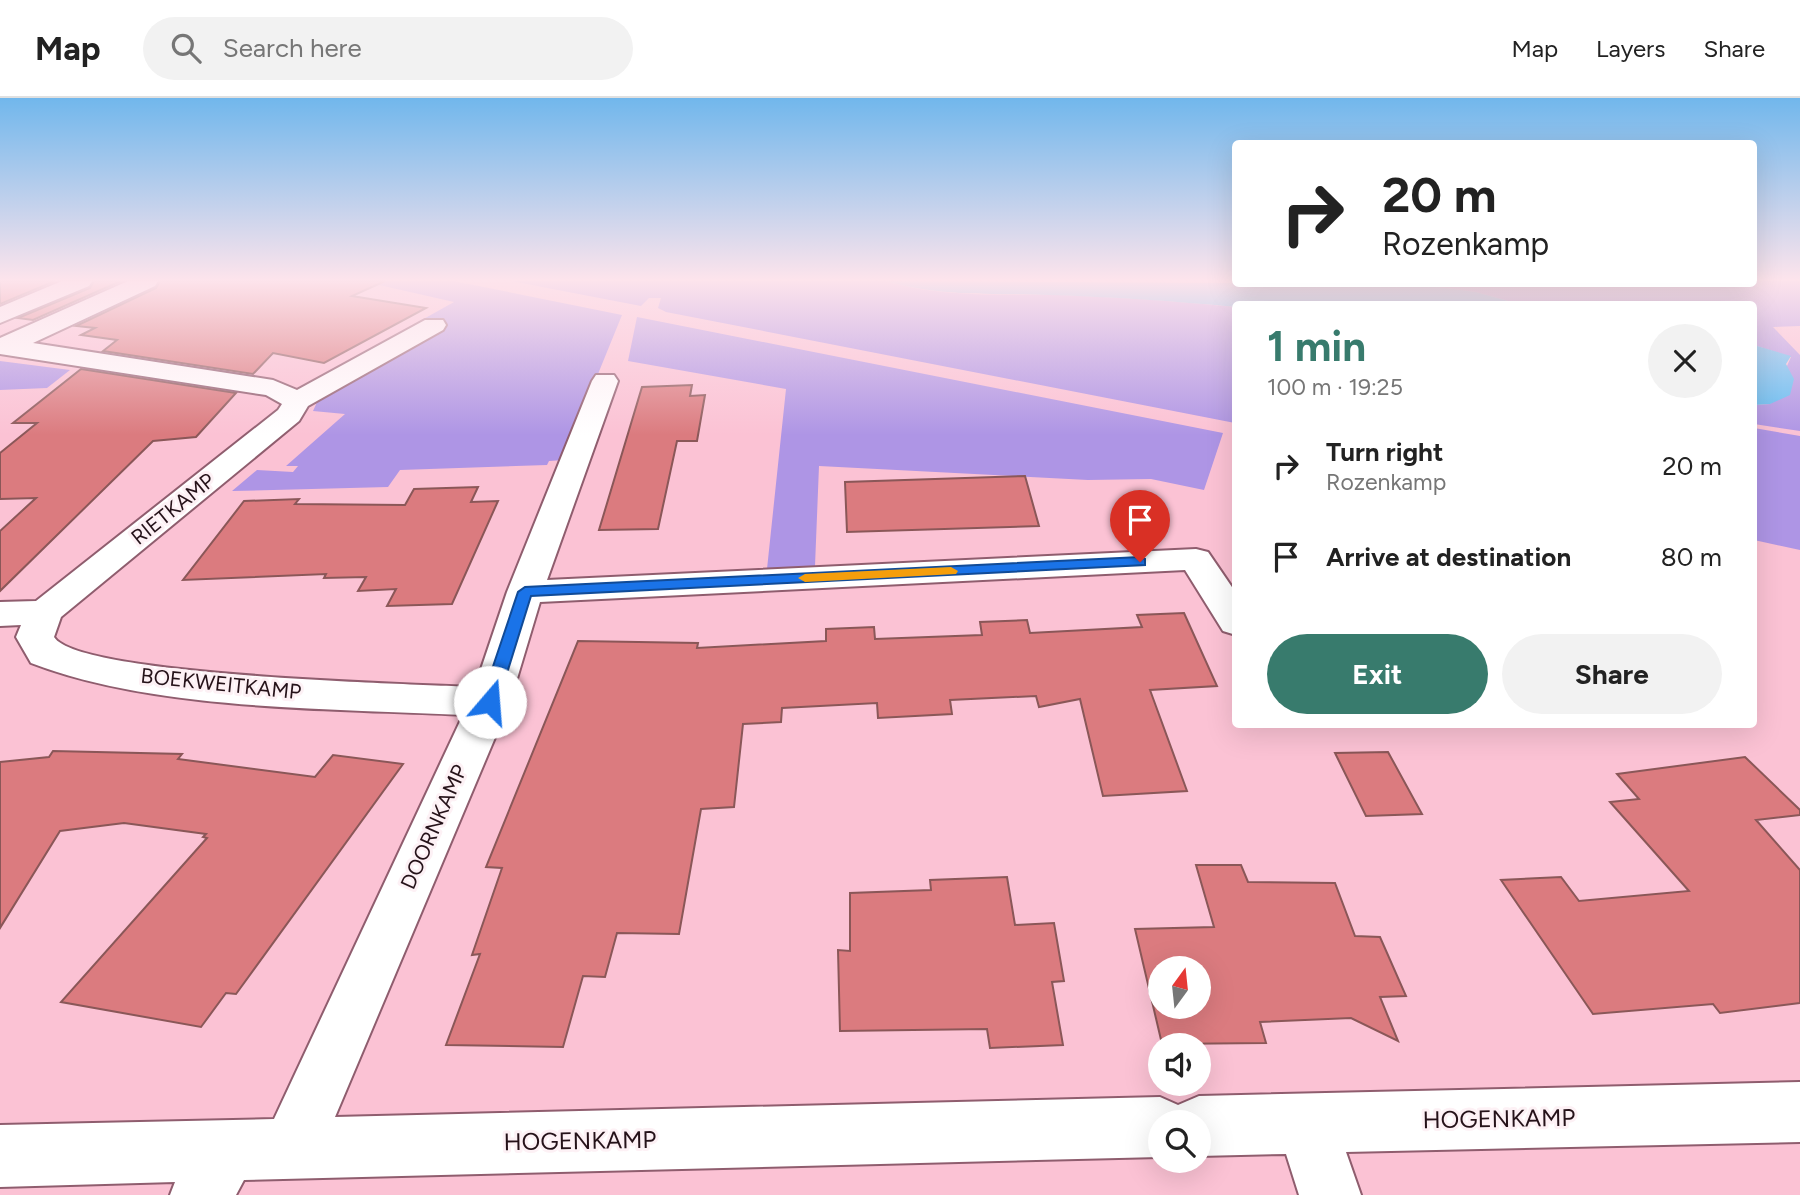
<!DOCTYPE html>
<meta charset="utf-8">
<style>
:root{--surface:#fff;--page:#f2f2f2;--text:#222;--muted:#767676;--line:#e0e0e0;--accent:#387b6d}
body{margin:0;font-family:Figtree,sans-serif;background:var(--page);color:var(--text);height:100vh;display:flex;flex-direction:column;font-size:26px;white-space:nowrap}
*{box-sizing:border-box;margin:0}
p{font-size:23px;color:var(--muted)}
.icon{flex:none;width:38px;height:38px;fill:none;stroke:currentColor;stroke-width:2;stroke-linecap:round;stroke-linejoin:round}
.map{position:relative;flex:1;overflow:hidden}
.details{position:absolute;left:1232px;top:203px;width:525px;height:427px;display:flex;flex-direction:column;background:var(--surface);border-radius:7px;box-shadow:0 7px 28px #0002}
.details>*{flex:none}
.hud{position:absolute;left:1232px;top:42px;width:525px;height:147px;border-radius:7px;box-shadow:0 7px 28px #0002;background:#fff;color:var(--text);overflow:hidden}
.needle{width:46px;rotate:15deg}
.buttons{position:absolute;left:1148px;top:858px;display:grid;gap:14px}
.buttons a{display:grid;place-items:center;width:63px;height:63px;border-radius:50%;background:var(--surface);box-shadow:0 7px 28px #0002;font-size:35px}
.pin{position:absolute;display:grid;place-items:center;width:60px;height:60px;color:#fff;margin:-72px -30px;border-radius:50% 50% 50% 0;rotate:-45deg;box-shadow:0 0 7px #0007}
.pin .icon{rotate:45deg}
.me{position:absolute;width:77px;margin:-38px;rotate:18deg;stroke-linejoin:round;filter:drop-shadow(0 0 5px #0008)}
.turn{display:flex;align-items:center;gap:24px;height:147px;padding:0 35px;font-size:32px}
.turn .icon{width:91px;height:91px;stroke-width:2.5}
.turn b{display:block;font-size:49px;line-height:60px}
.round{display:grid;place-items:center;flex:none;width:74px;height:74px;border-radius:37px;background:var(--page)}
.headline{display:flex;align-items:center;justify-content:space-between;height:119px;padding:0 35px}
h1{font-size:42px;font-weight:700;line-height:52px;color:var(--accent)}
.cta{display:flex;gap:14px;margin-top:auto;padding:14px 35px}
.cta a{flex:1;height:80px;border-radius:42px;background:var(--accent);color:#fff;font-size:28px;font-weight:700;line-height:80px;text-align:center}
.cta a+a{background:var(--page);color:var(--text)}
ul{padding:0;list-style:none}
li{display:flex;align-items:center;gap:21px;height:91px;padding:0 35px}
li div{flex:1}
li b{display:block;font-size:26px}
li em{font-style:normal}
header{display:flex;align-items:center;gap:42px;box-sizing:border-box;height:98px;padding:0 35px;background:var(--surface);border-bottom:2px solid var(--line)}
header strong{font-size:33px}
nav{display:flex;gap:38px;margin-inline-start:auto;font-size:24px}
.search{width:490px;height:63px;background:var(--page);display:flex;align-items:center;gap:18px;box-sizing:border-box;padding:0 24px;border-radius:38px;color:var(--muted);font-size:26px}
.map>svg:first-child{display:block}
.green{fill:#ae95e5}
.water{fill:#5ebcf3}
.building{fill:#db7b7f;stroke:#8a5758;stroke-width:2;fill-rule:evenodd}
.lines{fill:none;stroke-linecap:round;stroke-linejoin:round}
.minor-casing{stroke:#8f5d6e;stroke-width:4}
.minor{fill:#fff;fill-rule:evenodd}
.route{fill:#1a73e8;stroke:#114b97;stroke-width:2}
.slow{fill:#f59e0b}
.labels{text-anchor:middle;stroke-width:6;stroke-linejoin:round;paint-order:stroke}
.street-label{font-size:21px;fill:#251219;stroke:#fdf1f5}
.near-street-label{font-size:24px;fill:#251219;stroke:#fdf1f5}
</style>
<header>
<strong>Map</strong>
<div class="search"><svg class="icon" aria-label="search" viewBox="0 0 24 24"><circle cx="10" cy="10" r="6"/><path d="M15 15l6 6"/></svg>Search here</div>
<nav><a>Map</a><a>Layers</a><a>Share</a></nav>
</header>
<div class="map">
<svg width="1800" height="1097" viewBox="0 0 1800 1097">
<rect width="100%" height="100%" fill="#fbc2d4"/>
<g class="green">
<path d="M341,183H454L622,217L563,362L549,363L547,367L400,372L388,389L232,393L257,372L293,374L298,368H286L345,316L313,313L318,302L443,227L420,223L454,204L379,187L374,189Z"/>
<path d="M511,183H885C944,200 999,196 1060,197C1118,199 1177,203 1235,209V325L666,214L658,210L661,200H649L641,208Z"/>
<path d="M1754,183H1800V228L1773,229L1800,257V333L1754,326V307L1770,306L1791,259L1754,247V206H1519L1476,194L1415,186Z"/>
<path d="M637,219L1223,335L1204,392L1151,381L1088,382L819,368L815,468L767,471L786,291L628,263Z"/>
<path d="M0,263L70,272L47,290L0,292Z"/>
<path d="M1754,330L1800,338V452L1754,442Z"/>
</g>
<g class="water">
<path d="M885,183L1415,186L1476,194L1519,206H1236L1235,209C1174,203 1111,199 1049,197C992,195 941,199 885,183Z"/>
<path d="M1754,247L1791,258L1786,266L1794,281L1790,297L1770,306L1754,307Z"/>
</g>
<g class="building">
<path d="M0,183H55L0,206Z"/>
<path d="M94,183H121L33,222L18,220L90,190Z"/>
<path d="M160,183H385L352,198L426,210L324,265L273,255L253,276L103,253L117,242L81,237L95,230L76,228L156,190Z"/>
<path d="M81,271L236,295L196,339L153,343L0,493V433L36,400L0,401V355L37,325H13Z"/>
<path d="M692,287L690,298L705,297L697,343H677L658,431L599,432L642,289Z"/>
<path d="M1025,378L1039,428L847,434L845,384Z"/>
<path d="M478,389L471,404L498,403L452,506L387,508L396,491L358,493L366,479L324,480L326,476L183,482L244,403L299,401L295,406L405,407L414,391Z"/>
<path d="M1184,515L1217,588L1150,592L1187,693L1103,698L1080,601L1039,609L1036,598L950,602L952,616L878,620L877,605L782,610L781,624L743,626L734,709L701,711L679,836L617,835L605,879L583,878L563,949L446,947L480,856L472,857L502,770L486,769L578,543L698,545L697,550L826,543V531L874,529L875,541L982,537L980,524L1027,522L1030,535L1142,529L1137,517Z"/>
<path d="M53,653L182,656L178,661L315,679L333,657L403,666L236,896L226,895L201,929L61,904L207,740L203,739L206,736L124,725L60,733L0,830V664L49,659Z"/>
<path d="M1388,654L1422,716L1366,718L1335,655Z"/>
<path d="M1745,659L1800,712V717L1756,722L1800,772V905L1720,915L1713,906L1593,916L1501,782L1561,779L1579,803L1689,793L1610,704L1639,701L1617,676Z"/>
<path d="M1196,767H1241L1248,784L1335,785L1355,838L1380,839L1406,898L1380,899L1398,943L1351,920L1260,924L1266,945L1162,946L1135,831L1214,829ZM1160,870H1199V908H1160Z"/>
<path d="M1007,779L1015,827L1054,825L1064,883L1052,884L1063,947L990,950L987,931L840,933L838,852L850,853V795L931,792L930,782Z"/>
</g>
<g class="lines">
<g class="minor-casing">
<g id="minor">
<path d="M62,183H92L89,188L0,225V209Z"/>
<path d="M128,183H158L155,188L33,245L273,282L297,292L425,222H443L446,227L443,232L308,308L299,323L61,519L54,539C78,578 415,586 475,589L507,494L592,283L596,277H614L618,283L547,482L1196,451L1208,454L1236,495V537L1223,533L1185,472L540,504L510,604L335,1019L1160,999L1178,1007L1199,998L1800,984V1044L1346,1054L1361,1097H1299L1286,1056L1199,1058V1024H1160V1059L244,1082L236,1097H170L175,1084L0,1089V1027L274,1021L463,617C330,610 155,613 31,565L16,539L21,527L0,528V504L36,503L278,312L282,306L266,297L0,256V240Z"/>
</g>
</g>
<use href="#minor" class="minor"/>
</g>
<linearGradient id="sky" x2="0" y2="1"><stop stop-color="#71b7ec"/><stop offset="0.54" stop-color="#fde4ec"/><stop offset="1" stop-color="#fde4ec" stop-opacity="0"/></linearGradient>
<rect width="1800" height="337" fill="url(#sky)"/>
<path class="route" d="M1140,459L1145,461V467L531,498L498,604L490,610L481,604L518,494L525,489Z"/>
<path class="slow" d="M951,469L958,473L956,476L805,484L798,480L805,476Z"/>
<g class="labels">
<g class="street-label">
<text transform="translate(173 411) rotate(-39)" y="7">RIETKAMP</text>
<text transform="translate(221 586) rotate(6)" y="7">BOEKWEITKAMP</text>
<text transform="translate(434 729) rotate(-66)" y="7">DOORNKAMP</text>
</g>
<g class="near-street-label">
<text transform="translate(1499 1021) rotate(-1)" y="8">HOGENKAMP</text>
<text transform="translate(580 1043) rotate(-1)" y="8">HOGENKAMP</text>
</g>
</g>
</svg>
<div class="buttons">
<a><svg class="needle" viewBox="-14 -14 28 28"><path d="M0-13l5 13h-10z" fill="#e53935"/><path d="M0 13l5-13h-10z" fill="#767676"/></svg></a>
<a><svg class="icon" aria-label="sound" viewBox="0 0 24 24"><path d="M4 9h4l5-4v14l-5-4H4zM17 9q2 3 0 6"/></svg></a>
<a><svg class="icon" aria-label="search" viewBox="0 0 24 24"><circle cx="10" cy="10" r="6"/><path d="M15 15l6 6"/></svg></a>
</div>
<div class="pin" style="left:1140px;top:464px;background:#d93025"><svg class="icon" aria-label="arrive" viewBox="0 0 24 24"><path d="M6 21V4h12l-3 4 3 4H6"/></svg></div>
<svg class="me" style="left:490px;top:604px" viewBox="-20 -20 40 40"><circle r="19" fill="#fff"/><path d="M0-13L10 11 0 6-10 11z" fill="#1a73e8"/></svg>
<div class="hud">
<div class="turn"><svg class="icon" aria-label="right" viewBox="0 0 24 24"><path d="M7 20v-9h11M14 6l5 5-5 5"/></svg><div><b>20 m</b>Rozenkamp</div></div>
</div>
<section class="details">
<div class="headline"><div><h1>1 min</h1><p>100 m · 19:25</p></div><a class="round"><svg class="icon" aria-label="close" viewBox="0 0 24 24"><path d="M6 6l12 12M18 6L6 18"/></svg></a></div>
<ul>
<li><svg class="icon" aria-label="right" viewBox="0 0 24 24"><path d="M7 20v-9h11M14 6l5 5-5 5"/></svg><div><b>Turn right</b><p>Rozenkamp</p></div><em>20 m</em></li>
<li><svg class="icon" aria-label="arrive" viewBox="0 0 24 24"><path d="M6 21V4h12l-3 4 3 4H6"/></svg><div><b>Arrive at destination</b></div><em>80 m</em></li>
</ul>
<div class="cta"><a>Exit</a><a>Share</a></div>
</section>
</div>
